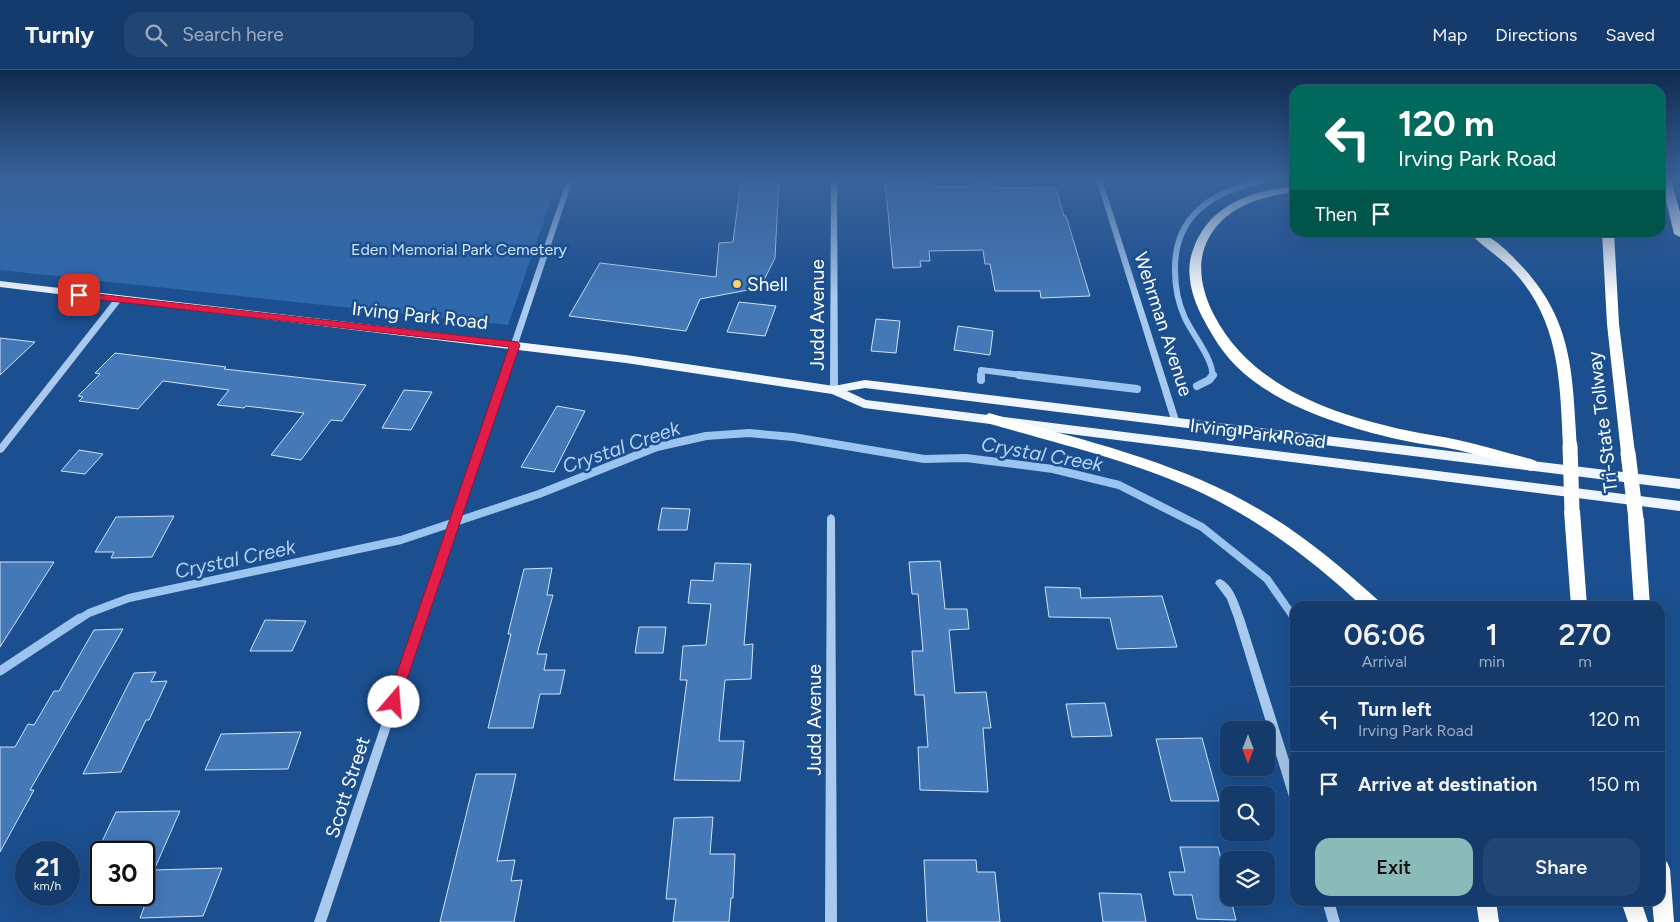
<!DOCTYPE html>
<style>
:root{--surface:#143b6b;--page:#214673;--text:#f1f3f6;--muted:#9dadc1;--line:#33557e;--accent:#8bbbb9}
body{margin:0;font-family:Figtree,sans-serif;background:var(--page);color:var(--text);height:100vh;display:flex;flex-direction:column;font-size:19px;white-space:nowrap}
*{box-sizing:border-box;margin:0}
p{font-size:16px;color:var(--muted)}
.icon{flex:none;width:28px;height:28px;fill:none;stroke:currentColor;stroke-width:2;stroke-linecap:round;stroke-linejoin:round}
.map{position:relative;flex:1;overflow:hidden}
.drawer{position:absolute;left:1290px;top:531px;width:375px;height:305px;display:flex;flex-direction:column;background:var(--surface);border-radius:15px;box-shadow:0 5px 20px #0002,0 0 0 1px var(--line)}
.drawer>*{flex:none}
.guide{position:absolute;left:1290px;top:15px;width:375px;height:152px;border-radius:15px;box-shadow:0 5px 20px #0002,0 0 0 1px var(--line);background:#00695c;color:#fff;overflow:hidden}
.needle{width:32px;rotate:180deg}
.tools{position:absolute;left:1220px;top:651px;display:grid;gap:10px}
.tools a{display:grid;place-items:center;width:55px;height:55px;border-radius:10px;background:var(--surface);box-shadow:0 5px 20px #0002,0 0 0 1px var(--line);font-size:25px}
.speed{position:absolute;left:15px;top:771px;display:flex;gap:10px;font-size:25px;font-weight:700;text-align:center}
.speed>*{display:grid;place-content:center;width:65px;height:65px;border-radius:50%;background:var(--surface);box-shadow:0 5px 20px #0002,0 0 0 1px var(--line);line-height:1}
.speed small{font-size:12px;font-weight:400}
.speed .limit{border:2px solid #111;border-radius:8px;background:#fff;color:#111}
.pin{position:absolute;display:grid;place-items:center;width:42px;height:42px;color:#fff;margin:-21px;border-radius:10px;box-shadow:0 2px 8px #0006}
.me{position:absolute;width:55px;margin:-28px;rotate:18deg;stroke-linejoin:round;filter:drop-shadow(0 0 4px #0008)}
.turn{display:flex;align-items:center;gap:18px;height:105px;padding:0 25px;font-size:22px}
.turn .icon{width:65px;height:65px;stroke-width:2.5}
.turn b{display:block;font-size:35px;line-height:42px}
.then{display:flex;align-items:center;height:48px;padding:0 25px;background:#0003;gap:10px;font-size:19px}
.eta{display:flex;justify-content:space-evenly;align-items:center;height:85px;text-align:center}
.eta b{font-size:30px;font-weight:600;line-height:35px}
.button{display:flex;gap:10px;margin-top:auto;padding:10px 25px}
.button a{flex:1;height:58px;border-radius:15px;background:var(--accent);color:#111;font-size:20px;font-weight:600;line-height:58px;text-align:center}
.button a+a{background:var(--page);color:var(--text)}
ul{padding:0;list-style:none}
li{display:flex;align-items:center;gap:15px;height:65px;padding:0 25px;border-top:1px solid var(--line)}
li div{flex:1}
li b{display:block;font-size:19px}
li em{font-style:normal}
header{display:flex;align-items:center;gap:30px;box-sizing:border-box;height:70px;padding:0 25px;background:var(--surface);border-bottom:1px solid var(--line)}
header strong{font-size:24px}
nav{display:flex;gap:28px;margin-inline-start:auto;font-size:18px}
.search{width:350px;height:45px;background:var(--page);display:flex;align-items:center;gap:12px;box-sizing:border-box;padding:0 18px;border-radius:15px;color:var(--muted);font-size:19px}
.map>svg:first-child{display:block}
.green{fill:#2e69ad}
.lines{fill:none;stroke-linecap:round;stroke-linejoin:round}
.stream-far2{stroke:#9cc4f0;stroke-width:6}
.stream-far1{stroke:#9cc4f0;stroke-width:8}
.stream{stroke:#9cc4f0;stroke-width:9}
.building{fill:#4478b7;stroke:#cfe3fa}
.minor{fill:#a9c9ee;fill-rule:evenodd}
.major{fill:#f0f6ff;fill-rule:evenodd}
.highway{fill:#fff;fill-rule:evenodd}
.highway-bridge{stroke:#fff;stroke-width:15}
.route{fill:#e11d48;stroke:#92132f}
.poi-dot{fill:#ffd166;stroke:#1b4f8f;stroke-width:2}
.labels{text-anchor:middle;stroke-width:5;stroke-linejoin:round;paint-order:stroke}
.far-park-label{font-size:16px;fill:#cfe3fa;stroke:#1b4f8f}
.poi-label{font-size:19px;fill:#fff;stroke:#1b4f8f;text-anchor:start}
.street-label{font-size:19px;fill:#fff;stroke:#1b4f8f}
.water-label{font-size:20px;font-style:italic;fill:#b5d3f5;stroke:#1b4f8f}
</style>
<header>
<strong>Turnly</strong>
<div class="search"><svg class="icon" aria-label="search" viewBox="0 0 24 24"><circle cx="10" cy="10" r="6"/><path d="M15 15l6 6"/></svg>Search here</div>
<nav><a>Map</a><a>Directions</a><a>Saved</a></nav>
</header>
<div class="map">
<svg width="1680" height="852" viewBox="0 0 1680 852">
<rect width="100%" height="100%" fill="#1b4f8f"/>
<path class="green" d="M0,109H558L508,255L0,200Z"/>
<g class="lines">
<g class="stream-far2">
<path d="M981,306V300L1029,306"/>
<path d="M1212,306C1215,292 1191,262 1185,248C1178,233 1175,216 1175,200C1174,141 1218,120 1269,109"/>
</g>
<g class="stream-far1">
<path d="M981,305V310"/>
<path d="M1019,305L1137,319"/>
<path d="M1197,316L1209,310L1213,305"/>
<path d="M78,550L89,543L129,528L401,470L539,424L657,377L706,366L749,363L793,367L924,389L966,388L1053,399L1119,415L1202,457L1267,509L1295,549"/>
</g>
<path class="stream" d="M0,601L80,548"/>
</g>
<g class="building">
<path d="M741,109H779L775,188L763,212L764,217L700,229L686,261L569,246L600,193L716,207L719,173L733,172Z"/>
<path d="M885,109H930L931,117H974L973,109H994L995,118L1055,117L1064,146H1066L1090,226L1041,228L1040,221H995L990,194H985L983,180L929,181L930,191H920L921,197L893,198Z"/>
<path d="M739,232L776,236L765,266L727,262Z"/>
<path d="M876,249L900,251L896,283L871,281Z"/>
<path d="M958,256L993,261L990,285L954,280Z"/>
<path d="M0,268L35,272L0,305Z"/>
<path d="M115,283L226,297L224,299L366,315L342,351L331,350L301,390L271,385L304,343L246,336L244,338L217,335L229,320L163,311L138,339L79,331L83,327L78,326L100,304L95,303Z"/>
<path d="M404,320L432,322L411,360L382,358Z"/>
<path d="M557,336L585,341L554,402L521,397Z"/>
<path d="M79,380L103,384L85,404L61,401Z"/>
<path d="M662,438L690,439L687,460H658Z"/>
<path d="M174,446L152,487L111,488L114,482H95L116,447Z"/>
<path d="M940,491L945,539H967L969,559L949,560L955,623L986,622L991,658H983L988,722L920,720L918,677H928L924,625H915L912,581H923L918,524H912L909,492Z"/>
<path d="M0,492H54L0,577Z"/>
<path d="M715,493L751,494L744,575L753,574L751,609L725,610L719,671H744L740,711L674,710L687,610H680L683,576L706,575L711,534L688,533L691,510L713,511Z"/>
<path d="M552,498L547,525H553L537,584H547L544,600H565L560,624H540L533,658H488L511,564H508L524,499Z"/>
<path d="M1045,517L1080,518L1081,528L1162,526L1177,577L1117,579L1110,548L1049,547Z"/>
<path d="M265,550L306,551L292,581H250Z"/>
<path d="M639,557H666L663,583H635Z"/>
<path d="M123,559L30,720H34L0,782V677H15L28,654L34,655L54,621H59L94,560Z"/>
<path d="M156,602L151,612L167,611L149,650H146L121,702L83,704L134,603Z"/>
<path d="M1105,633L1112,666L1072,667L1066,634Z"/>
<path d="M301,662L288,699L205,700L221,664Z"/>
<path d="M1202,668L1219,731H1171L1156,669Z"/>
<path d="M476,704H516L497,791L515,790L511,811L522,810L514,852H440Z"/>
<path d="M180,741L154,800L222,798L203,846L140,848L146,832H144V782H97L116,742Z"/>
<path d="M713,747L710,784H735L733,828H731L729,852H673L676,829H666L674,748Z"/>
<path d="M1180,777H1218L1236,850L1197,849L1192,825H1174L1169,802H1185Z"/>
<path d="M924,790H976L977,802H995L1000,852H927Z"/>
<path d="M1099,823L1141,824L1146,852H1103Z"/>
</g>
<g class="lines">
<g class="minor">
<path d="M567,109H573L326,852H314Z"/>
<path d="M831,109H837L838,320L834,323L830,320Z"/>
<path d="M1096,109H1102L1180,353L1179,355H1173L1172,353Z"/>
<path d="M115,228H121L122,230L3,382L0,383V374Z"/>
<path d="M831,444L834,446L835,448L837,852H825L827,448L828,446Z"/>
<path d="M1220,509C1234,515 1239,535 1244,548L1295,709V732L1291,731L1289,727L1234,548L1227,529L1215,513L1217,510Z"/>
<path d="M1322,831H1334L1340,852H1328Z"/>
</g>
<path class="major" d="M0,211L626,285L834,316L865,310L1680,409V419L865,318L847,321L866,330L1680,431V441L864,338L832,324L626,293L0,217Z"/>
<g class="highway">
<path d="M1661,109H1671L1680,142V167L1674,164Z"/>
<path d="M1295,116V122C1257,127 1218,139 1204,179C1197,201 1204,226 1214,245C1250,316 1332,344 1405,360C1423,364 1440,366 1458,370C1482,375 1507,383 1531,389L1536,391L1538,395L1536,399L1531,401C1507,394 1483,386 1458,380C1441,376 1423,375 1406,371C1351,359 1276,337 1235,295C1223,283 1213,267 1205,252C1193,231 1184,203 1193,180C1209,134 1252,121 1295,116Z"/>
<path d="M1469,162C1487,162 1500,174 1513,187C1573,246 1572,298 1577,376L1575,380H1565L1563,376C1560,313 1560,252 1515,203C1501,187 1482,177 1469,162Z"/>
<path d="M1602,162H1614L1619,254L1635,383L1633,387H1623L1621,383L1607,254Z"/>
<path d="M989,343C1081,370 1179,391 1262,441C1305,466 1342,498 1379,531L1381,536H1362C1314,492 1264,453 1204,424C1135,391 1058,374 984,352L982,348Z"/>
<path d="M1572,435L1577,437L1580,441L1587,536H1571L1564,441L1567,437Z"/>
<path d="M1636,443L1641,445L1644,449L1650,536H1634L1628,449L1631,445Z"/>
<path d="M1660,789L1667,792L1670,799L1674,852H1654L1652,831H1660Z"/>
<path d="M1476,831H1496L1499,852H1479Z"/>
<path d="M1621,831H1641L1648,852H1628Z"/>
</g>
<g class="highway-bridge">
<path d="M1570,376L1572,441"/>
<path d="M1628,383L1636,449"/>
</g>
</g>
<linearGradient id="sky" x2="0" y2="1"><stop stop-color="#0f2b4f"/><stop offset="0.48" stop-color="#39639b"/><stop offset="1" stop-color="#39639b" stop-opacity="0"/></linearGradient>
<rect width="1680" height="228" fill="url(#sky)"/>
<path class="route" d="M79,222L518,272L520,275L398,636L394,638L389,636L387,632L509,277L75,227L74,225Z"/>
<circle class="poi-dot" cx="737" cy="214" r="5"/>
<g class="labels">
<g class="far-park-label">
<text x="459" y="185">Eden Memorial Park Cemetery</text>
</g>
<g class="poi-label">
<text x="747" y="221">Shell</text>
</g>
<g class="street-label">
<text transform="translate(420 245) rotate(6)" y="7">Irving Park Road</text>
<text transform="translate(817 245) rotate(-90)" y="7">Judd Avenue</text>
<text transform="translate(1164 254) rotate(72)" y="7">Wehrman Avenue</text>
<text transform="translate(1602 352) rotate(-97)" y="7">Tri-State Tollway</text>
<text transform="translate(1258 363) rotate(7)" y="7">Irving Park Road</text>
<text transform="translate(814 650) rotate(-90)" y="7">Judd Avenue</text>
<text transform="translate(347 717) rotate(-72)" y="7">Scott Street</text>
</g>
<g class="water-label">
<text transform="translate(621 377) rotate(-19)" y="7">Crystal Creek</text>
<text transform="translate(1042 384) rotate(10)" y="7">Crystal Creek</text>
<text transform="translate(235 489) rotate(-12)" y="7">Crystal Creek</text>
</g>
</g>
</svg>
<div class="tools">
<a><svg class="needle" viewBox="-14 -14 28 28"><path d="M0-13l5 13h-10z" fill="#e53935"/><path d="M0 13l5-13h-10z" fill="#9dadc1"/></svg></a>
<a><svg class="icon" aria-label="search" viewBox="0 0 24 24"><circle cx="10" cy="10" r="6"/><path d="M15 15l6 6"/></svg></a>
<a><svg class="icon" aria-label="layers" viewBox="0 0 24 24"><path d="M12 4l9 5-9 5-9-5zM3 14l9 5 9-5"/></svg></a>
</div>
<div class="speed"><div>21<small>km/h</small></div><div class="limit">30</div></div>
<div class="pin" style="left:79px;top:225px;background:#d93025"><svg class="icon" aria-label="arrive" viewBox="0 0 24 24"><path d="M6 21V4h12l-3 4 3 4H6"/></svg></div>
<svg class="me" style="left:394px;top:632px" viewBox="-20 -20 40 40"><circle r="19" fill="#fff"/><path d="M0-13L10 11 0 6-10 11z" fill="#e11d48"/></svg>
<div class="guide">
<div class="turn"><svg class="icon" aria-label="left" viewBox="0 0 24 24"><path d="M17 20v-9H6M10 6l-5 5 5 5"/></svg><div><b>120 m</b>Irving Park Road</div></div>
<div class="then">Then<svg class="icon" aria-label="arrive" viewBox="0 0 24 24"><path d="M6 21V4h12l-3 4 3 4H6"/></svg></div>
</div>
<section class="drawer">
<div class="eta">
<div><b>06:06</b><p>Arrival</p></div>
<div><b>1</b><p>min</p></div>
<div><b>270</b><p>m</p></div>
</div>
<ul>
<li><svg class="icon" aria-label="left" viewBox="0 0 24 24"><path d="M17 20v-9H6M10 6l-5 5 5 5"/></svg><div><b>Turn left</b><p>Irving Park Road</p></div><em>120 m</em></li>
<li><svg class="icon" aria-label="arrive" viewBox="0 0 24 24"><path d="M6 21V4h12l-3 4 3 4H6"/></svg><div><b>Arrive at destination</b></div><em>150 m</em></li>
</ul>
<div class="button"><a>Exit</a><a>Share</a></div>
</section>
</div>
